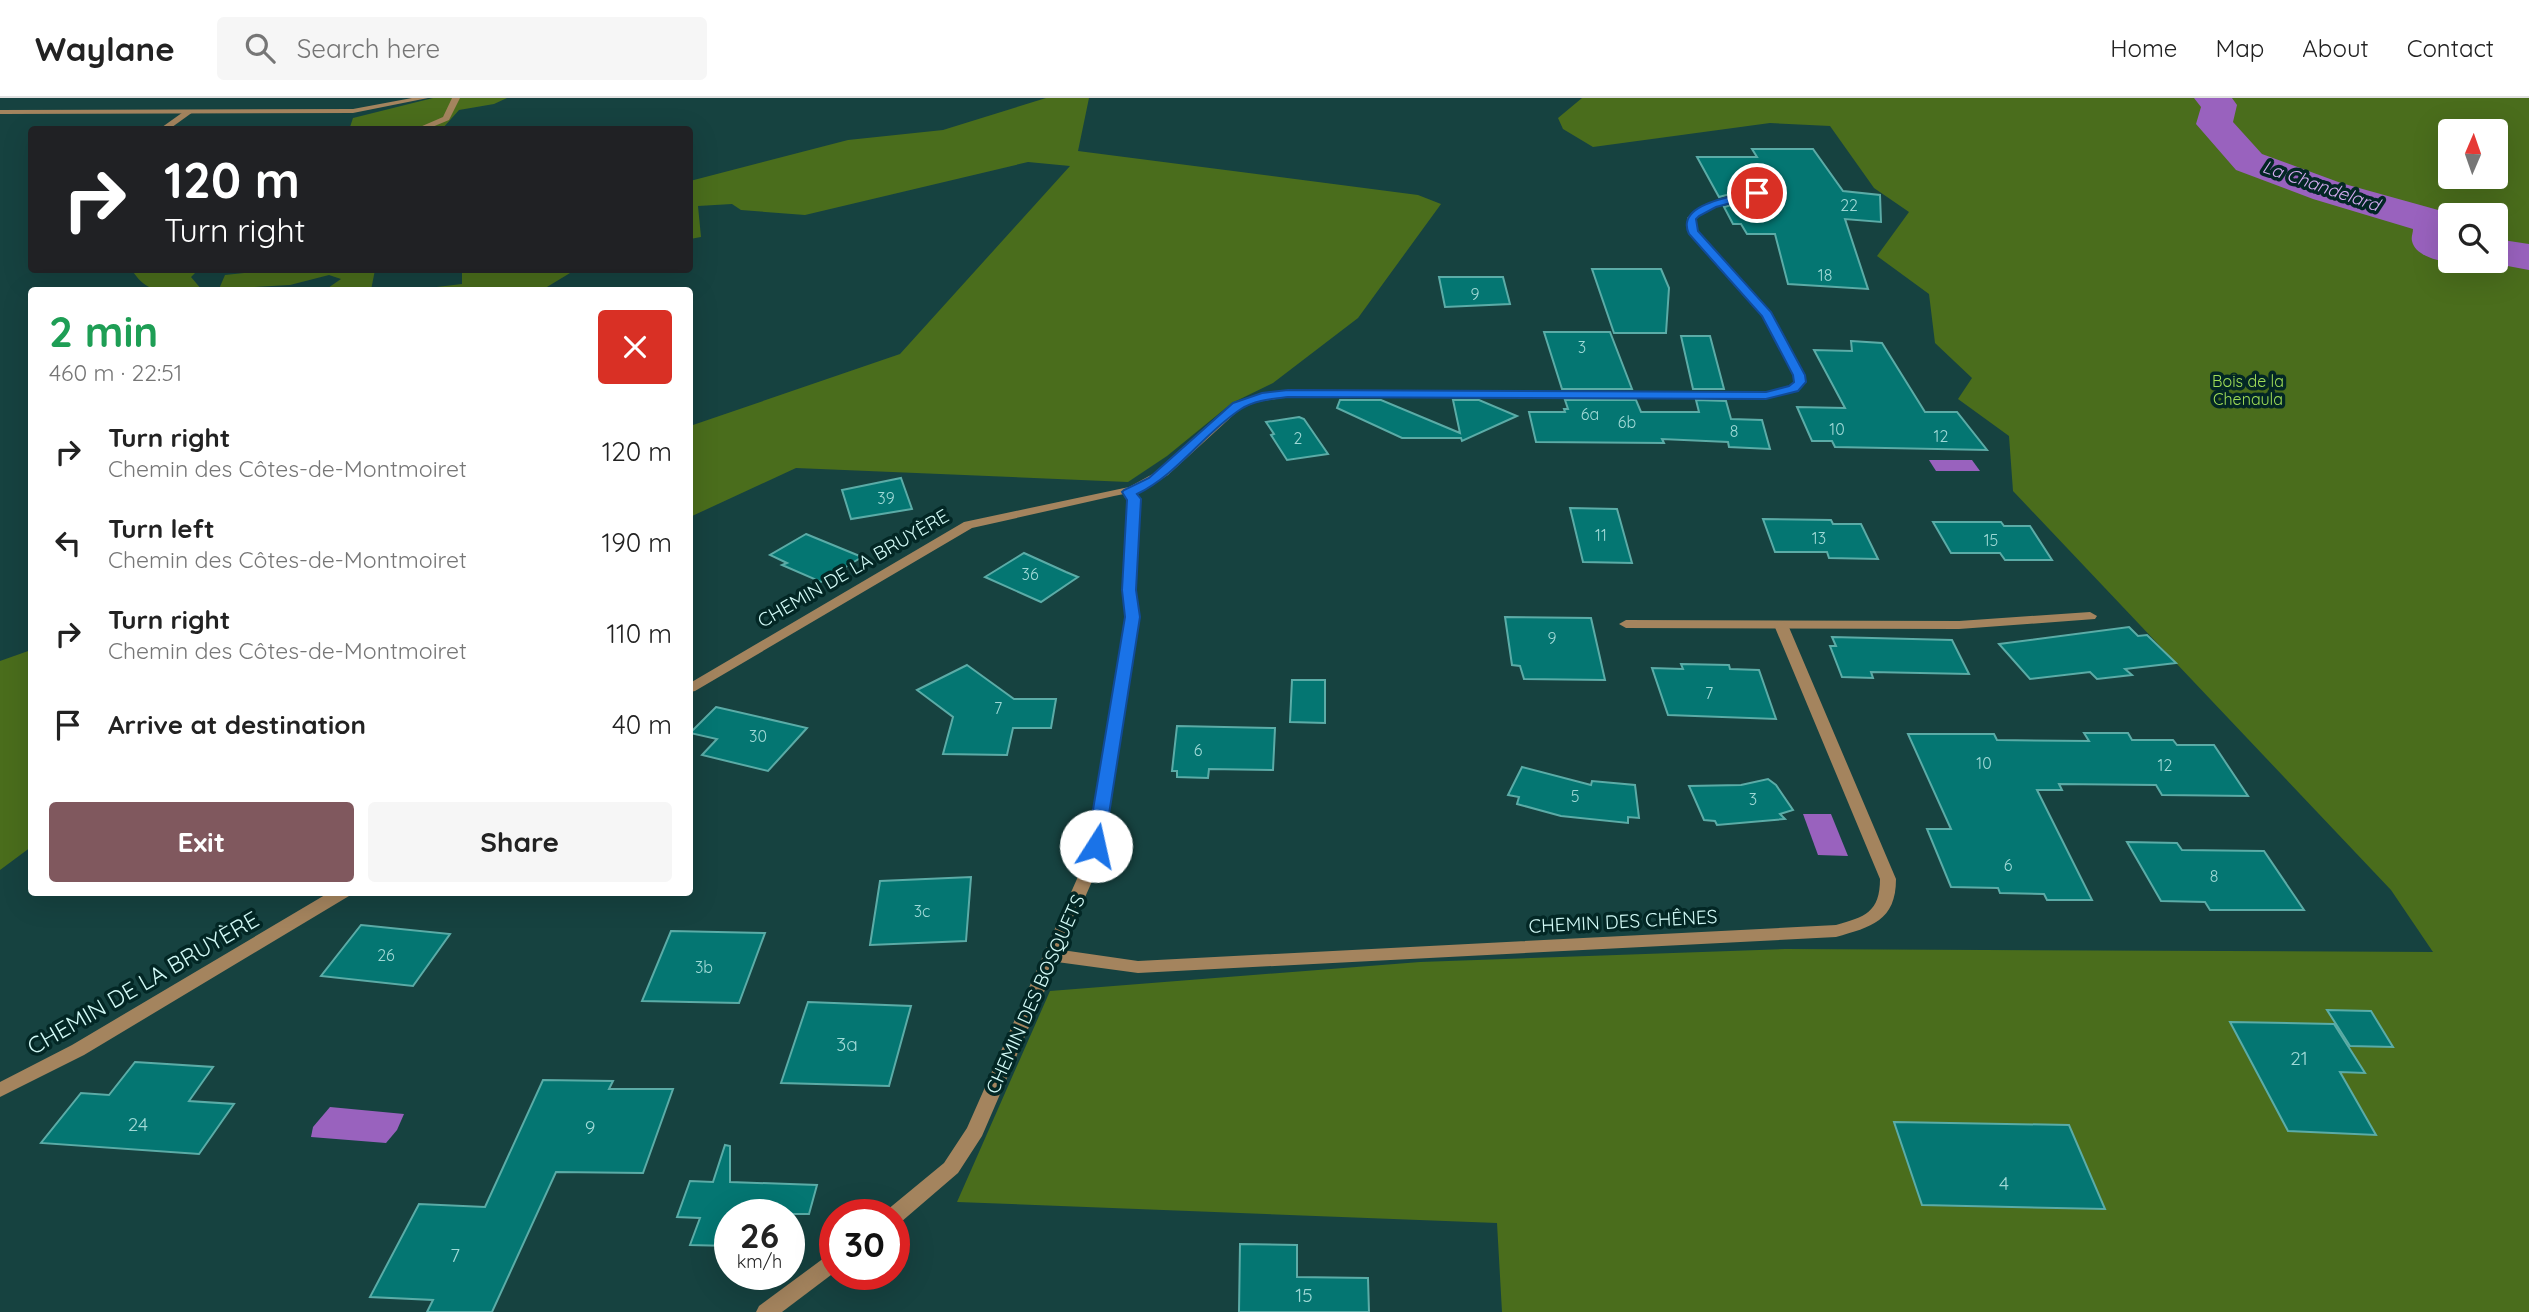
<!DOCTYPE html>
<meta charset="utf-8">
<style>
:root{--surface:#fff;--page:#f6f6f6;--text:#222;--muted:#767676;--line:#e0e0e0;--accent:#80585e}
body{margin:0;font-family:Quicksand,sans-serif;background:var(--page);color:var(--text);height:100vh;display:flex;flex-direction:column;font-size:26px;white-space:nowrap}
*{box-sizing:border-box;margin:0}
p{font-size:23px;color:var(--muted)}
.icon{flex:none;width:38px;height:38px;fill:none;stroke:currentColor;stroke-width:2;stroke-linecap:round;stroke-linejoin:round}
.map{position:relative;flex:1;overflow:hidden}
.panel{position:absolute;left:28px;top:189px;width:665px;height:609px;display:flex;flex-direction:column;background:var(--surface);border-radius:7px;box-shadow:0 7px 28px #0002}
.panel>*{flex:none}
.top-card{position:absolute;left:28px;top:28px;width:665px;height:147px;border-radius:7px;box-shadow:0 7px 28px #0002;background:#202124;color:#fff;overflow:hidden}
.needle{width:46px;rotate:2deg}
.fabs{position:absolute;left:2438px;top:21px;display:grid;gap:14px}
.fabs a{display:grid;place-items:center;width:70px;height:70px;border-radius:7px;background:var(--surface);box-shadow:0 7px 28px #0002;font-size:35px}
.speed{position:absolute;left:714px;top:1101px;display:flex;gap:14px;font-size:35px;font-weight:700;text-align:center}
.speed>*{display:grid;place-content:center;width:91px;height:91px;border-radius:50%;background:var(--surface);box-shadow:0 7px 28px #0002;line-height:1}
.speed small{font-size:18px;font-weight:400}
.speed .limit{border:10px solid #d22;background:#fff;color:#111}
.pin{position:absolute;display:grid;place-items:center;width:60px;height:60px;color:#fff;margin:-30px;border:4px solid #fff;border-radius:50%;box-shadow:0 2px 7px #0007}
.me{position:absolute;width:77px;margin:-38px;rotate:10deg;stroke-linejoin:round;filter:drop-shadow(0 0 5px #0008)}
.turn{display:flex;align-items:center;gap:24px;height:147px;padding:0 21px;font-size:32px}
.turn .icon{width:91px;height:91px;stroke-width:2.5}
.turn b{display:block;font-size:49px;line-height:60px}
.round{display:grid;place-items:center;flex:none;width:74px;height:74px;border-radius:7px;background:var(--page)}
.overview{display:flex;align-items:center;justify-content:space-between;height:119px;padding:0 21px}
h1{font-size:42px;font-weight:700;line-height:52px;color:#1e9e55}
.cta{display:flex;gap:14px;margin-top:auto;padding:14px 21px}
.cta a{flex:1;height:80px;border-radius:7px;background:var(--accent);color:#fff;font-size:28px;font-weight:700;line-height:80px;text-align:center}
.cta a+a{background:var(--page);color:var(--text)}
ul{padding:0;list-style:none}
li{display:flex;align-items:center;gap:21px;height:91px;padding:0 21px}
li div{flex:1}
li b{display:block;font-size:26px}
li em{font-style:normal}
header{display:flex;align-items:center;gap:42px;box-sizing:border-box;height:98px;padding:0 35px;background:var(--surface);border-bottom:2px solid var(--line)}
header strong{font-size:33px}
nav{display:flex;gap:38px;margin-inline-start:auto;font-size:24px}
.search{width:490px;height:63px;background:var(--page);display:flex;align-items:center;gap:18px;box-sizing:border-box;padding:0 24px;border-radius:7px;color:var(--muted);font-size:26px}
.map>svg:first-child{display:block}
.green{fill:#4a6d1c;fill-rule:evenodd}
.water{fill:#9962be}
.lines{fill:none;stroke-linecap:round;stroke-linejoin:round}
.river{fill:#9962be;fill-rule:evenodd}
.building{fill:#047672;stroke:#5baca7;stroke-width:2}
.service{fill:#a4845e;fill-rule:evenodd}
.minor{fill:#a4845e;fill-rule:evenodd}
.route{fill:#1a73e8;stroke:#114b97;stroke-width:2}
.labels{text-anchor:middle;stroke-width:7;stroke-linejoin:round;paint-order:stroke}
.number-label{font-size:16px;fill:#9fd9d6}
.far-park-label{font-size:16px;fill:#a0de58;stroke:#032725}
.far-water-label{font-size:18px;font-style:italic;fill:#d5acf2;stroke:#032725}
.street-label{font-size:19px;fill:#d3faf7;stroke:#032725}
.near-number-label{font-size:19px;fill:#9fd9d6}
.near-street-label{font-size:23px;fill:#d3faf7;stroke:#032725}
</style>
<header>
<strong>Waylane</strong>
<div class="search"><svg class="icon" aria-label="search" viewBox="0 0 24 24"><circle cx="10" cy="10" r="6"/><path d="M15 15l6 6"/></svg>Search here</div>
<nav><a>Home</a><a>Map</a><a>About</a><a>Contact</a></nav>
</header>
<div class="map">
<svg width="2529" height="1214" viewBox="0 0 2529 1214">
<rect width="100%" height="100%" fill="#164240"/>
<g class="green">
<path d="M433,0H507L494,6L459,12L442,31L349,32L353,20Z"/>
<path d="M1046,0H1089L1078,53L1418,97L1441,106L1358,220L1273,285L1232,305L1167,358L1128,384L796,370L690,419V328L900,256L1070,68L1028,64L805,117L741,112L732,106L698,108L701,139L690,141V83L848,42L943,32Z"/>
<path d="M1582,0H2529V1214H1502L1497,1125L957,1104L1050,893L1420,864L1785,851L2433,854L2391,792L2013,393L2009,338L1958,301L1972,280L1935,245L1929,196L1877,158L1909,114L1874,90L1830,28L1770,25L1593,49L1563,31L1558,20ZM2450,33H2496V79H2450ZM2450,117H2496V163H2450Z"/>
<path d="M132,172H198L191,179L202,192C172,193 149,200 132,172Z"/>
<path d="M273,172H375L371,192H325L341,181L329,177L290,187L219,191L225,177Z"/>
<path d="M462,172H575L542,192H411L462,186Z"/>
<path d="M31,552V749L0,772V563Z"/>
</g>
<g class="water">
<path d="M1929,362H1972L1980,373H1936Z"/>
<path d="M1803,716H1831L1848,758L1818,757Z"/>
<path d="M330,1009L404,1016L397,1032L386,1045L311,1039L313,1029Z"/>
</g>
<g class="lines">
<g class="river">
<path d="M2194,0H2232L2237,7L2233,24L2262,56L2341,85L2449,115L2450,163H2458C2445,166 2415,159 2412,143C2411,139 2413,135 2413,131L2313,101L2236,72L2196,26L2201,9Z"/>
<path d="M2496,141L2529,146V172L2481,163H2496Z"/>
</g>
</g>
<g class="building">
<path d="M1752,51H1813L1843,93L1880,97L1881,124L1845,121L1868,191L1788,186L1775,136H1747L1741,126H1733L1724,109L1761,100L1764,94L1756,89L1719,99L1697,59H1757Z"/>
<path d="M1592,171H1661L1669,190L1666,235H1614Z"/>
<path d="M1439,179H1503L1510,206L1445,209Z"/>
<path d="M1544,234H1610L1632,291H1562Z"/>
<path d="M1681,238H1710L1724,291H1693Z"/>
<path d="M1851,243L1882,245L1925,314H1957L1987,352L1835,349L1832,343H1812L1797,309L1845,310L1814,252L1852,253Z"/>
<path d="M1340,302H1381L1460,335L1453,302H1479L1517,318L1462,343L1461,340H1402L1337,310Z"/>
<path d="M1565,302H1636L1641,314H1699L1696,302L1726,303L1731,321L1762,322L1770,351L1729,349L1728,344L1662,341L1664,345L1536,344L1529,314H1565L1564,311H1568Z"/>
<path d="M1299,319L1304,321L1328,356L1287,362L1271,337L1274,336L1266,324Z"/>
<path d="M901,380L912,411L851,421L842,392Z"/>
<path d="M1570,410L1617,411L1632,465L1583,464Z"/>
<path d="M1763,421L1831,422L1833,426H1861L1878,461L1829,460L1827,454H1775Z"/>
<path d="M1933,424H2001L2004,428H2030L2052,462H2005L2000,455H1951Z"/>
<path d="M806,436L862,459L821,484L782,467L787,465L770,457Z"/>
<path d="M1024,455L1066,474L1078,479L1041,504L985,479Z"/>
<path d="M1505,519L1591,520L1605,582L1524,581L1520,568L1512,567Z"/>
<path d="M2129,529L2138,538L2147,537L2176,565L2125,571L2132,577L2097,581L2090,574L2030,581L1999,546Z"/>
<path d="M1832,539L1952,542L1969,576L1871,574L1873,580L1842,579L1830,548H1836Z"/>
<path d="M1681,566L1729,567L1730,571L1759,572L1776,621L1668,617L1652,570L1683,571Z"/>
<path d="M967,567L1014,601H1056L1051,630H1013L1007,657L943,656L953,619L917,592Z"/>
<path d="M1292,582H1325V625L1290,624Z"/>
<path d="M716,609L807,630L768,673L702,657L717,641L690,635Z"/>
<path d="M1177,628L1275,630L1273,672L1209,671L1208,680L1177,679V673H1172Z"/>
<path d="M2084,635H2128L2132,642H2173L2177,647H2214L2248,698L2162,697L2156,687L2059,686L2062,692H2037L2092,802H2047L2044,796L2000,795L1998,790L1951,789L1927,731H1951L1908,636H1994L1997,642L2089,643Z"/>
<path d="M1522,669L1591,687L1592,683L1635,687L1639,720L1628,719V725L1561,718L1517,706L1519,699L1508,697Z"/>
<path d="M1768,681L1776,687L1793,712L1780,716L1785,721L1717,727L1715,723L1704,722L1689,688L1741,687Z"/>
<path d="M2127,744L2177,745L2182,752L2264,753L2304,812H2210L2205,804L2161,803Z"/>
<path d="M971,779L966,843L870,847L880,783Z"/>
<path d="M361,827L450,836L413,888L321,878Z"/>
<path d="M671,833L765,835L739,905L642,903Z"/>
<path d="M808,904L911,908L889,988L781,985Z"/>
<path d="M2327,912L2371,913L2393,949L2350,948Z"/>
<path d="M2230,924L2334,926L2365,975L2340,974L2376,1037L2288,1033Z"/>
<path d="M135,964L213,969L189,1003L234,1006L199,1056L41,1045L81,995L109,997Z"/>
<path d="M543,982L613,983L609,991H673L643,1075L556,1074L492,1214H427L433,1202L370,1199L419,1106L485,1109Z"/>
<path d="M1894,1024L2069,1027L2105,1111L1922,1107Z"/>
<path d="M725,1047L730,1048V1084L817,1087L809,1116H730V1148L690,1147L700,1120L677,1119L690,1083L713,1084Z"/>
<path d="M1240,1146L1297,1147V1179L1368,1180L1369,1214H1239Z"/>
</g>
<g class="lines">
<g class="service">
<path d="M452,0H460L449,22L425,32H413L443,19Z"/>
<path d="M186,12L193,14L168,32H158Z"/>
<path d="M2090,514L2097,518L2095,521L1959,531L1626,530L1619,526L1626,522L1959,523Z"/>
</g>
<g class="minor">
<path d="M412,0H428L353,15L0,16V12L353,11Z"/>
<path d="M1757,92L1761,95L1760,97C1738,103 1713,105 1696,121L1697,133L1770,215L1804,277L1805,284L1797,292L1766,300L1288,299L1257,304L1240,311L1168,377L1152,387L1135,394L1140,401L1135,492L1139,519L1100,765L1062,852L1138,863L1836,827C1865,819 1880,814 1880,781L1774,527L1781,523L1788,527L1896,781C1896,823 1871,829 1836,839L1138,875L1057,864L982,1038L958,1075L901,1124L894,1126V1116H885L887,1112L944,1065L967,1030L1084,765L1125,519L1123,492L1128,401L1124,396L1114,398L972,430L695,593L690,594V585L964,424L1129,389L1160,372L1232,307L1251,299L1288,293L1766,294L1789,288L1795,283L1794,277L1763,218L1689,134L1687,120C1705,101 1733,99 1757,92Z"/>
<path d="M330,794H351L349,798L84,957L0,999V984L72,947Z"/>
<path d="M835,1155V1174L782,1214H756L759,1208L828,1157Z"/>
</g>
</g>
<path class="route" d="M1757,92L1761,93V97L1716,109L1699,118L1696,121L1698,133L1771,214L1805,277L1806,284L1798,293L1766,301L1288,299C1272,301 1255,302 1241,311C1203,336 1178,376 1137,396L1141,401L1136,492L1140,519L1104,748L1096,754L1089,753L1087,748L1125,519L1122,492L1127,402L1122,394L1124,392L1149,380L1233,305L1262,295L1288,292L1766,294L1789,288L1794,284L1793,277L1762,218L1689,136C1674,105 1736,98 1757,92Z"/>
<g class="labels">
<g class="number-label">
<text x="1849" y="113">22</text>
<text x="1825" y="183">18</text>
<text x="1475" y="202">9</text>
<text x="1582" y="255">3</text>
<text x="1590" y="322">6a</text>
<text x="1627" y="330">6b</text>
<text x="1837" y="337">10</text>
<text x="1734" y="339">8</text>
<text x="1941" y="344">12</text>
<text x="1298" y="346">2</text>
<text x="886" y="406">39</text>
<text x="1601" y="443">11</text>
<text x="1819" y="446">13</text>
<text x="1991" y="448">15</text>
<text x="1030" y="482">36</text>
<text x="1552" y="546">9</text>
<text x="1709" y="601">7</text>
<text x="998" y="616">7</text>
<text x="758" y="644">30</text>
<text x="1198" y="658">6</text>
<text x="1984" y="671">10</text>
<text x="2165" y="673">12</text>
<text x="1575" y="704">5</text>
<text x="1753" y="707">3</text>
<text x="2008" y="773">6</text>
<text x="2214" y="784">8</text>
<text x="922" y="819">3c</text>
<text x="386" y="863">26</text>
<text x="704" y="875">3b</text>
</g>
<g class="far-park-label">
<text x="2248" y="289">Bois de la<tspan x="2248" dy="18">Chenaula</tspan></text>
</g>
<g class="far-water-label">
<text transform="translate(2321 88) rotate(19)" y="6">La Chandelard</text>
</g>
<g class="street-label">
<text transform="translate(853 470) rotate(-30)" y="7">CHEMIN DE LA BRUYÈRE</text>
<text transform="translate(1623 823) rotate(-3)" y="7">CHEMIN DES CHÊNES</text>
<text transform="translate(1035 896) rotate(-66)" y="7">CHEMIN DES BOSQUETS</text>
</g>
<g class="near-number-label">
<text x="847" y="953">3a</text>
<text x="2299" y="967">21</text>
<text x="138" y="1033">24</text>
<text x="590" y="1036">9</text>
<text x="2004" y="1092">4</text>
<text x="455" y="1164">7</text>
<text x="1304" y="1204">15</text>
</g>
<g class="near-street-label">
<text transform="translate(143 885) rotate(-30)" y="8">CHEMIN DE LA BRUYÈRE</text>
</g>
</g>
</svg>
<div class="fabs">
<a><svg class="needle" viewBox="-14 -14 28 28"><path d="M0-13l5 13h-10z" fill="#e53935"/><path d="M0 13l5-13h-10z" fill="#767676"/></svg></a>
<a><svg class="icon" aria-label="search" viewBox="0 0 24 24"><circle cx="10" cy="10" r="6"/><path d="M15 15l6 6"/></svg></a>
</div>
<div class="speed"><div>26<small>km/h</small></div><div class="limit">30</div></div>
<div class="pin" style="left:1757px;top:95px;background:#d93025"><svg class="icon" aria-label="arrive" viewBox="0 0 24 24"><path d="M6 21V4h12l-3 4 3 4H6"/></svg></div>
<svg class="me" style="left:1096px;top:748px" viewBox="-20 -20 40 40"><circle r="19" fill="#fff"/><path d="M0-13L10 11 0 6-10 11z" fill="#1a73e8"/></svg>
<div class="top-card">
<div class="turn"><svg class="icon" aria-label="right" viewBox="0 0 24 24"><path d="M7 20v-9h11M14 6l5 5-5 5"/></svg><div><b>120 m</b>Turn right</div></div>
</div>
<section class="panel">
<div class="overview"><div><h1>2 min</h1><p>460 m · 22:51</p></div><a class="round" style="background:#d93025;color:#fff"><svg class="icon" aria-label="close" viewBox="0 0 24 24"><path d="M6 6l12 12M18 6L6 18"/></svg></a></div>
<ul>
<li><svg class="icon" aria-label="right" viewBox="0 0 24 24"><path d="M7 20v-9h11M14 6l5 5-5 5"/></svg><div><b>Turn right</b><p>Chemin des Côtes-de-Montmoiret</p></div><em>120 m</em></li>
<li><svg class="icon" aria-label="left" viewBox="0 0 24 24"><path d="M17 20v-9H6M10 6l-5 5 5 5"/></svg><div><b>Turn left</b><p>Chemin des Côtes-de-Montmoiret</p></div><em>190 m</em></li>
<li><svg class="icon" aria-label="right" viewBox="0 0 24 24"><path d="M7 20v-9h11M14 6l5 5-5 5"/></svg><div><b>Turn right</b><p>Chemin des Côtes-de-Montmoiret</p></div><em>110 m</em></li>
<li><svg class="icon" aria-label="arrive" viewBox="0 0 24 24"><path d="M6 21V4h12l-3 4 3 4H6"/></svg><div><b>Arrive at destination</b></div><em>40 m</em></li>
</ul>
<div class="cta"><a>Exit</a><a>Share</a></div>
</section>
</div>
